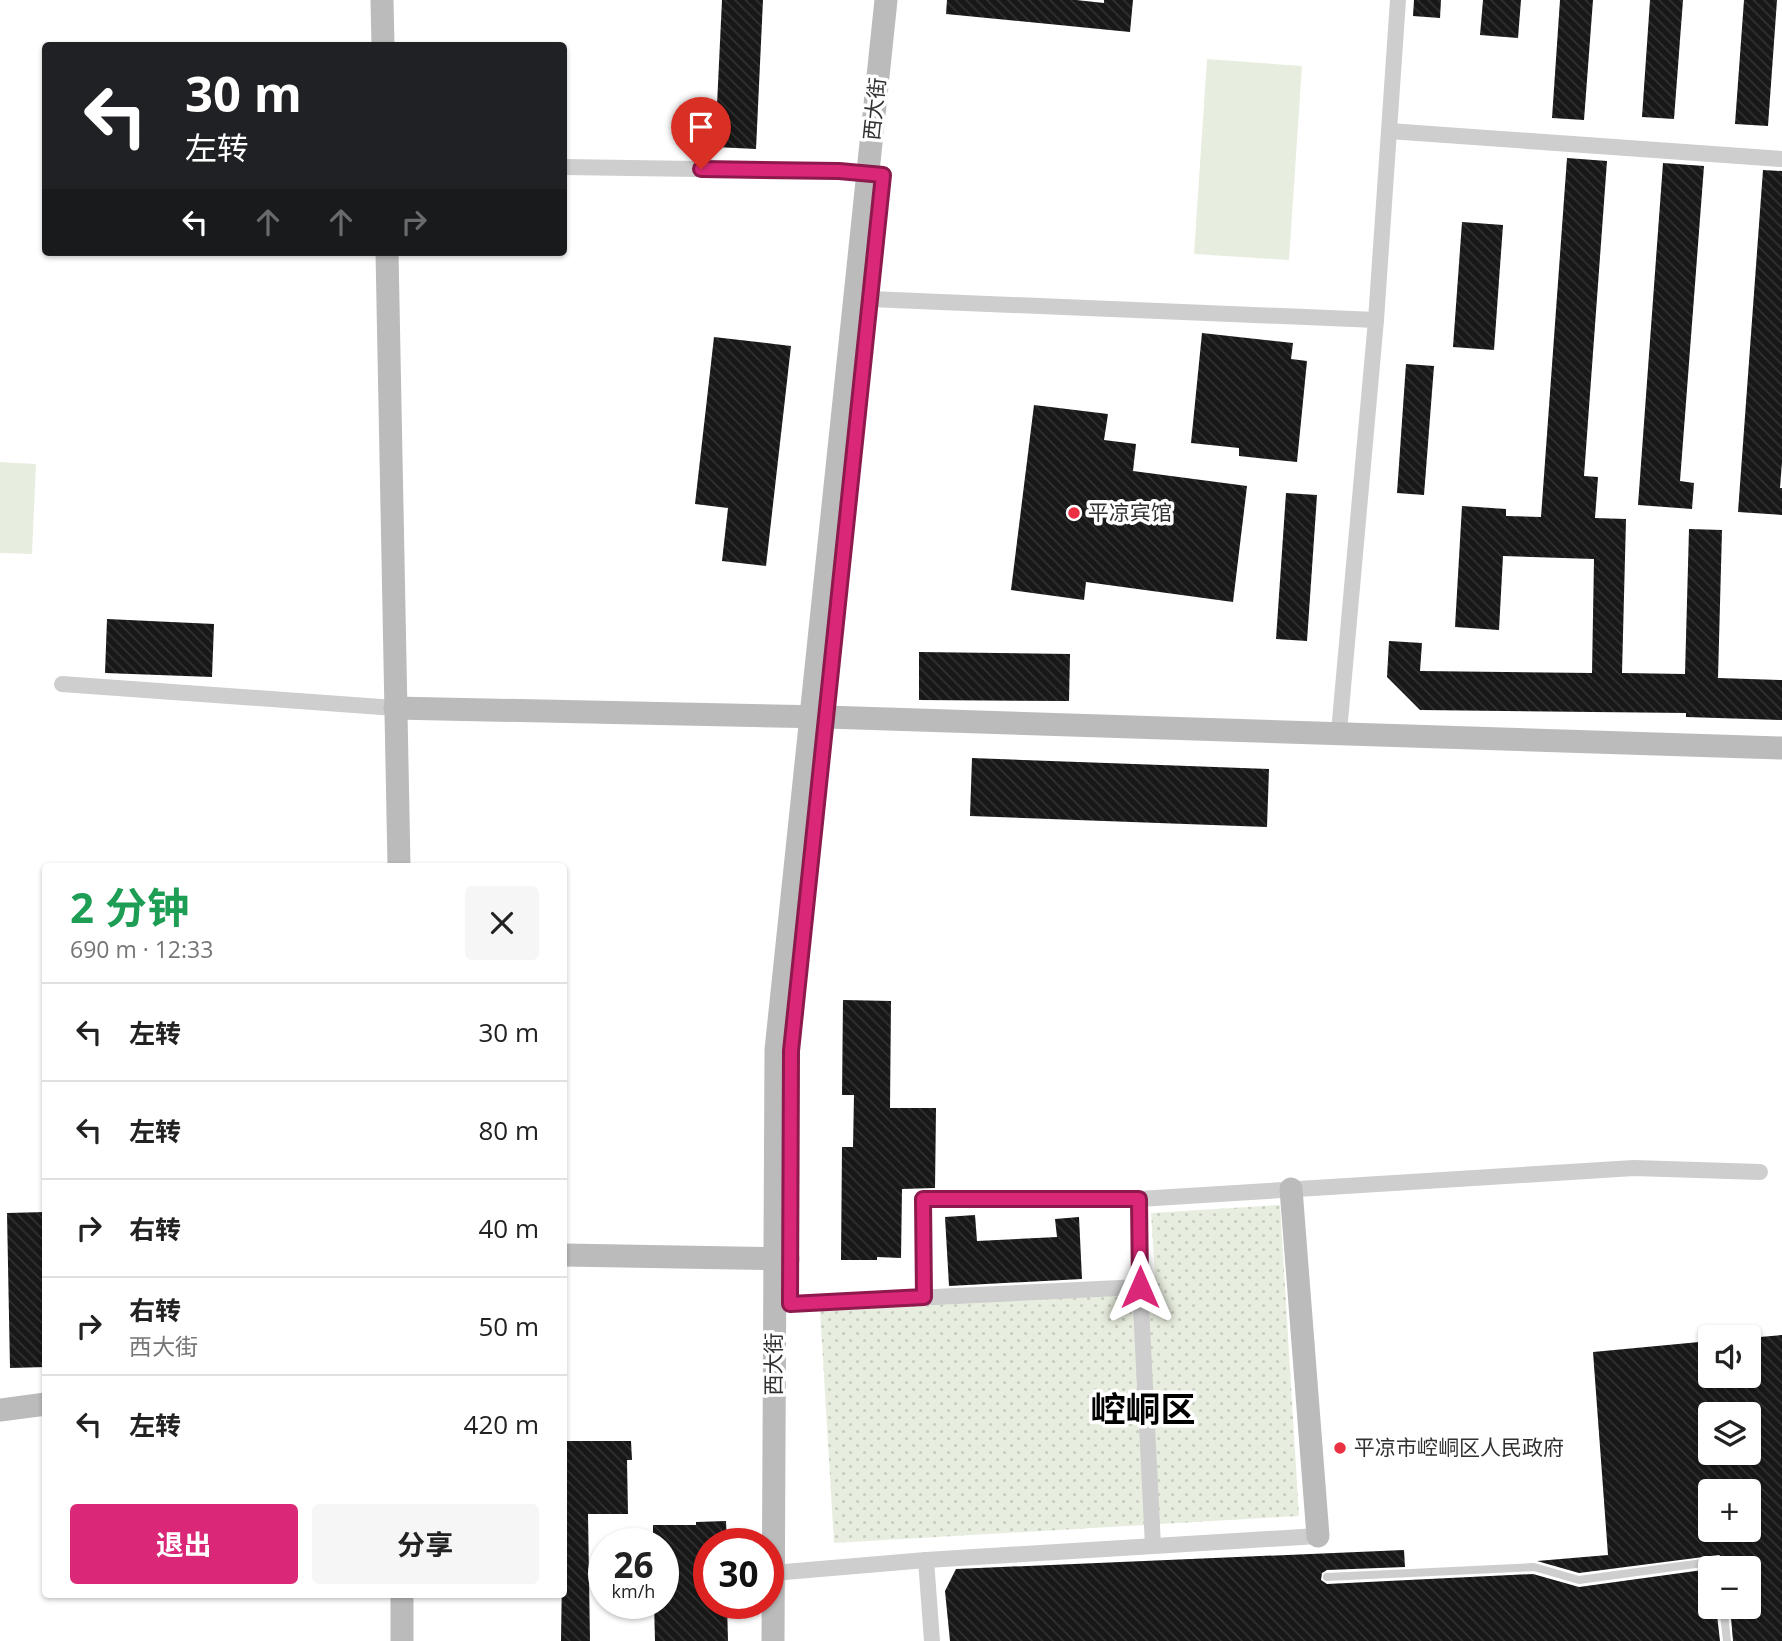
<!DOCTYPE html>
<html lang="zh">
<meta charset="utf-8">
<style>
:root{--surface:#fff;--page:#f6f6f6;--text:#222;--muted:#767676;--line:#e0e0e0;--accent:#db2777}
body{margin:0;font-family:"Open Sans","Noto Sans SC",sans-serif;background:var(--page);color:var(--text);height:100vh;display:flex;flex-direction:column;font-size:26px;white-space:nowrap}
*{box-sizing:border-box;margin:0}
p{font-size:23px;color:var(--muted)}
.icon{flex:none;width:38px;height:38px;fill:none;stroke:currentColor;stroke-width:2;stroke-linecap:round;stroke-linejoin:round}
.map{position:relative;flex:1;overflow:hidden}
.sheet{position:absolute;left:42px;top:863px;width:525px;height:735px;display:flex;flex-direction:column;background:var(--surface);border-radius:7px;box-shadow:0 2px 5px #0004}
.sheet>*{flex:none}
.banner{position:absolute;left:42px;top:42px;width:525px;height:214px;border-radius:7px;box-shadow:0 2px 5px #0004;background:#202124;color:#fff;overflow:hidden}
.controls{position:absolute;left:1698px;top:1325px;display:grid;gap:14px}
.controls a{display:grid;place-items:center;width:63px;height:63px;border-radius:7px;background:var(--surface);box-shadow:0 2px 5px #0004;font-size:35px}
.speed{position:absolute;left:588px;top:1528px;display:flex;gap:14px;font-size:35px;font-weight:700;text-align:center}
.speed>*{display:grid;place-content:center;width:91px;height:91px;border-radius:50%;background:var(--surface);box-shadow:0 2px 5px #0004;line-height:1}
.speed small{font-size:18px;font-weight:400}
.speed .limit{border:10px solid #d22;background:#fff;color:#111}
.pin{position:absolute;display:grid;place-items:center;width:60px;height:60px;color:#fff;margin:-72px -30px;border-radius:50% 50% 50% 0;rotate:-45deg;box-shadow:0 0 7px #0007}
.pin .icon{rotate:45deg}
.me{position:absolute;width:77px;margin:-38px;rotate:0deg;stroke-linejoin:round;filter:drop-shadow(0 0 5px #0008)}
.turn{display:flex;align-items:center;gap:24px;height:147px;padding:0 28px;font-size:32px}
.turn .icon{width:91px;height:91px;stroke-width:2.5}
.turn b{display:block;font-size:49px;line-height:60px}
.lanes{display:flex;align-items:center;height:66px;padding:0 28px;background:#0003;justify-content:center;gap:35px;direction:ltr}
.lanes .off{opacity:.35}
.round{display:grid;place-items:center;flex:none;width:74px;height:74px;border-radius:7px;background:var(--page)}
.summary{display:flex;align-items:center;justify-content:space-between;height:119px;padding:0 28px}
h1{font-size:42px;font-weight:700;line-height:52px;color:#1e9e55}
.cta{display:flex;gap:14px;margin-top:auto;padding:14px 28px}
.cta a{flex:1;height:80px;border-radius:7px;background:var(--accent);color:#fff;font-size:28px;font-weight:700;line-height:80px;text-align:center}
.cta a+a{background:var(--page);color:var(--text)}
ul{padding:0;list-style:none}
li{display:flex;align-items:center;gap:21px;height:98px;padding:0 28px;border-top:2px solid var(--line)}
li div{flex:1}
li b{display:block;font-size:26px}
li em{font-style:normal}
.map>svg:first-child{display:block}
.grass{fill:url(#grass-dots)}
.pitch{fill:#e8eedf}
.building{fill:url(#building-back-hatch);fill-rule:evenodd}
.lines{fill:none;stroke-linecap:round;stroke-linejoin:round}
.lane{stroke:#cecece;stroke-width:8}
.street{stroke:#cecece;stroke-width:16}
.secondary{stroke:#bbb;stroke-width:23}
.route-casing{stroke:#8e194d;stroke-width:18}
.route{stroke:#db2777;stroke-width:12}
.poi-dot{fill:#ec3043;stroke:#fff;stroke-width:2.5}
.labels{text-anchor:middle;stroke-width:7;stroke-linejoin:round;paint-order:stroke}
.street-label{font-size:21px;fill:#313131;stroke:#fff}
.poi-label{font-size:21px;fill:#313131;stroke:#fff;text-anchor:start}
.town-label{font-size:35px;font-weight:bold;fill:#000;stroke:#fff}
</style>
<div class="map">
<svg width="1782" height="1641" viewBox="0 0 1782 1641">
<defs>
<pattern id="grass-dots" width="8" height="8" patternUnits="userSpaceOnUse" patternTransform="scale(1.75)"><rect width="8" height="8" fill="#e8eedf"/><path d="M2 2h.1M6 6h.1" fill="none" stroke="#c7cdc0" stroke-width="1.8" stroke-linecap="round"/></pattern>
<pattern id="building-back-hatch" width="6" height="6" patternUnits="userSpaceOnUse" patternTransform="scale(1.75)"><rect width="6" height="6" fill="#181818"/><path d="M-1 5l2 2M0 0l6 6M5-1l2 2" fill="none" stroke="#313131"/></pattern>
</defs>
<rect width="100%" height="100%" fill="#fff"/>
<path class="grass" d="M1280,1205L1299,1516L834,1543L820,1310L1156,1290L1151,1213Z"/>
<g class="pitch">
<path d="M1207,59L1302,66L1289,260L1194,254Z"/>
<path d="M0,462L36,464L32,554L0,553Z"/>
</g>
<g class="building">
<path d="M722,0H763L756,149L715,147Z"/>
<path d="M947,0H1076L1104,3V0H1133L1130,32L946,14Z"/>
<path d="M1414,0H1441L1440,18L1413,16Z"/>
<path d="M1483,0H1521L1518,38L1480,35Z"/>
<path d="M1560,0H1593L1584,120L1552,118Z"/>
<path d="M1650,0H1683L1674,119L1642,117Z"/>
<path d="M1744,0H1777L1768,126L1735,124Z"/>
<path d="M1567,158L1607,161L1584,476L1598,477L1595,518L1626,519L1622,673L1685,674L1689,529L1722,530L1718,678L1782,680V720L1686,717V713L1420,710L1387,677L1389,641L1422,643L1420,671L1592,673L1594,559L1503,556L1499,630L1455,627L1462,506L1506,509V516L1541,517Z"/>
<path d="M1663,163L1704,166L1680,481L1694,483L1692,509L1638,505Z"/>
<path d="M1763,170L1782,171V462L1780,488H1782V515L1738,512Z"/>
<path d="M1462,222L1503,225L1494,350L1453,347Z"/>
<path d="M1202,333L1293,343L1291,359L1307,361L1297,462L1239,456V448L1191,443Z"/>
<path d="M714,337L791,346L766,566L722,561L728,508L695,504Z"/>
<path d="M1406,364L1434,366L1424,495L1397,493Z"/>
<path d="M1034,405L1108,414L1104,440L1136,444L1133,471L1247,486L1233,602L1086,582L1084,600L1011,590Z"/>
<path d="M1286,493L1317,495L1307,641L1276,639Z"/>
<path d="M107,619L214,624L212,677L105,673Z"/>
<path d="M919,652L1070,654L1069,701L919,700Z"/>
<path d="M972,758L1269,769L1267,827L970,816Z"/>
<path d="M843,1000L891,1001L890,1108H936L935,1188L902,1189L901,1258L877,1257V1260H841L842,1147H853L854,1095H842Z"/>
<path d="M46,1212V1367L10,1368L7,1213Z"/>
<path d="M975,1215L977,1241L1057,1237L1055,1219L1079,1217L1082,1279L949,1286L945,1217Z"/>
<path d="M1782,1335V1641H1733L1730,1606H1748V1568H1724L1723,1558L1719,1555L1579,1573L1537,1561L1608,1555L1593,1352L1710,1341V1376H1748V1338ZM1710,1414H1748V1452H1710ZM1710,1491H1748V1530H1710Z"/>
<path d="M564,1441H631L632,1460H627L628,1514H588L590,1641H561Z"/>
<path d="M726,1521L727,1544H709V1603H727L728,1641H655L654,1603H663V1544H653V1525H696V1522Z"/>
<path d="M1404,1550L1405,1567L1327,1570L1322,1573L1321,1580L1327,1584L1533,1574L1579,1587L1710,1569V1606H1716L1720,1641H950L945,1591L956,1569Z"/>
</g>
<g class="lines">
<g class="lane">
<path d="M1327,1577L1534,1567L1579,1580L1717,1561L1718,1568"/>
<path d="M1723,1606L1727,1641"/>
</g>
<g class="street">
<path d="M1389,131L1782,159"/>
<path d="M564,167L839,171L883,175"/>
<path d="M870,299L1376,320"/>
<path d="M62,684L395,708"/>
<path d="M1339,732L1376,320L1398,0"/>
<path d="M1140,1287L1153,1546"/>
<path d="M924,1297L923,1199H1139L1634,1168L1760,1172"/>
<path d="M790,1304L1140,1287L1139,1199"/>
<path d="M926,1560L932,1641"/>
<path d="M773,1573L926,1560L1318,1536"/>
</g>
<g class="secondary">
<path d="M382,0L383,46"/>
<path d="M387,252L399,866"/>
<path d="M395,708L826,717L1782,748"/>
<path d="M1291,1189L1318,1536"/>
<path d="M564,1255L788,1259"/>
<path d="M0,1410L46,1404"/>
<path d="M402,1641V1594"/>
<path d="M773,1641L776,1050L886,0"/>
</g>
</g>
<g class="lines">
<g class="route-casing">
<path id="route" d="M701,169L839,171L883,175L791,1051L790,1304L924,1297L923,1199H1139L1140,1287"/>
</g>
<use href="#route" class="route"/>
</g>
<g class="poi-dot">
<circle cx="1074" cy="513" r="7"/>
<circle cx="1340" cy="1448" r="7"/>
</g>
<g class="labels">
<g class="street-label">
<text transform="translate(875 109) rotate(-84)" y="7">西大街</text>
<text transform="translate(774 1364) rotate(-90)" y="7">西大街</text>
</g>
<g class="poi-label">
<text x="1088" y="520">平凉宾馆</text>
<text x="1354" y="1455">平凉市崆峒区人民政府</text>
</g>
<g class="town-label">
<text x="1143" y="1422">崆峒区</text>
</g>
</g>
</svg>
<div class="controls">
<a><svg class="icon" aria-label="sound" viewBox="0 0 24 24"><path d="M4 9h4l5-4v14l-5-4H4zM17 9q2 3 0 6"/></svg></a>
<a><svg class="icon" aria-label="layers" viewBox="0 0 24 24"><path d="M12 4l9 5-9 5-9-5zM3 14l9 5 9-5"/></svg></a>
<a>+</a>
<a>−</a>
</div>
<div class="speed"><div>26<small>km/h</small></div><div class="limit">30</div></div>
<div class="pin" style="left:701px;top:169px;background:#d93025"><svg class="icon" aria-label="arrive" viewBox="0 0 24 24"><path d="M6 21V4h12l-3 4 3 4H6"/></svg></div>
<svg class="me" style="left:1140px;top:1287px" viewBox="-20 -20 40 40"><path d="M0-17L14 15 0 8-14 15z" fill="#db2777" stroke="#fff" stroke-width="4"/></svg>
<div class="banner">
<div class="turn"><svg class="icon" aria-label="left" viewBox="0 0 24 24"><path d="M17 20v-9H6M10 6l-5 5 5 5"/></svg><div><b>30 m</b>左转</div></div>
<div class="lanes"><svg class="icon" aria-label="left" viewBox="0 0 24 24"><path d="M17 20v-9H6M10 6l-5 5 5 5"/></svg><svg class="icon off" aria-label="ahead" viewBox="0 0 24 24"><path d="M12 20V5M6 11l6-6 6 6"/></svg><svg class="icon off" aria-label="ahead" viewBox="0 0 24 24"><path d="M12 20V5M6 11l6-6 6 6"/></svg><svg class="icon off" aria-label="right" viewBox="0 0 24 24"><path d="M7 20v-9h11M14 6l5 5-5 5"/></svg></div>
</div>
<section class="sheet">
<div class="summary"><div><h1>2 分钟</h1><p>690 m · 12:33</p></div><a class="round"><svg class="icon" aria-label="close" viewBox="0 0 24 24"><path d="M6 6l12 12M18 6L6 18"/></svg></a></div>
<ul>
<li><svg class="icon" aria-label="left" viewBox="0 0 24 24"><path d="M17 20v-9H6M10 6l-5 5 5 5"/></svg><div><b>左转</b></div><em>30 m</em></li>
<li><svg class="icon" aria-label="left" viewBox="0 0 24 24"><path d="M17 20v-9H6M10 6l-5 5 5 5"/></svg><div><b>左转</b></div><em>80 m</em></li>
<li><svg class="icon" aria-label="right" viewBox="0 0 24 24"><path d="M7 20v-9h11M14 6l5 5-5 5"/></svg><div><b>右转</b></div><em>40 m</em></li>
<li><svg class="icon" aria-label="right" viewBox="0 0 24 24"><path d="M7 20v-9h11M14 6l5 5-5 5"/></svg><div><b>右转</b><p>西大街</p></div><em>50 m</em></li>
<li><svg class="icon" aria-label="left" viewBox="0 0 24 24"><path d="M17 20v-9H6M10 6l-5 5 5 5"/></svg><div><b>左转</b></div><em>420 m</em></li>
</ul>
<div class="cta"><a>退出</a><a>分享</a></div>
</section>
</div>
